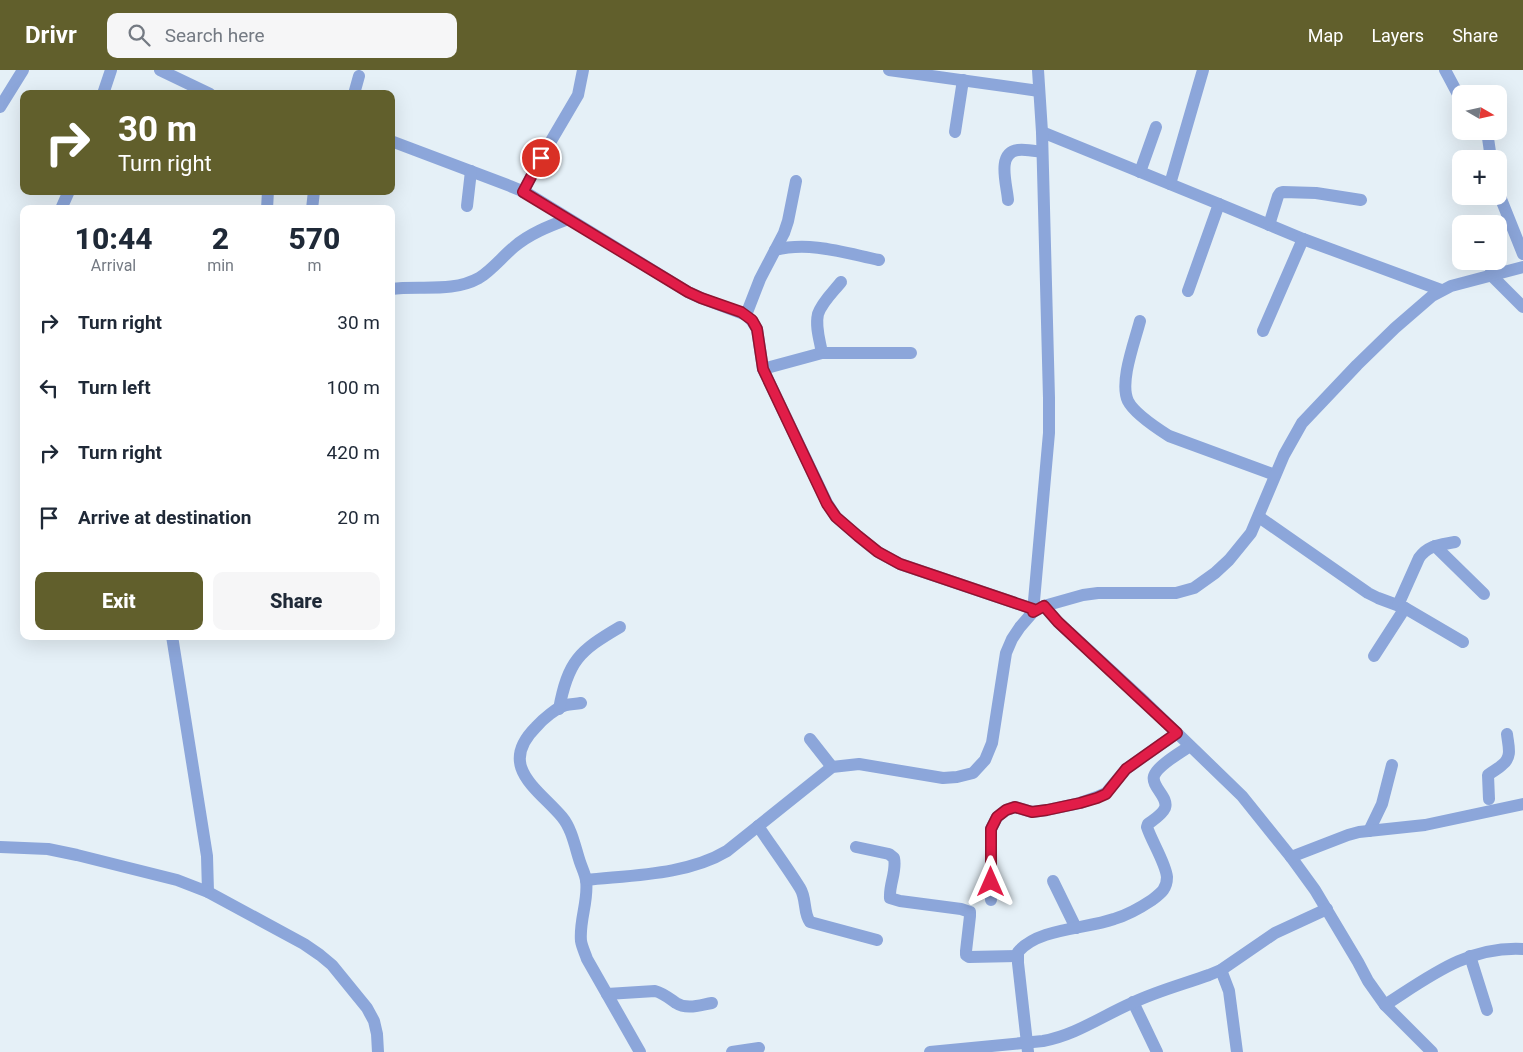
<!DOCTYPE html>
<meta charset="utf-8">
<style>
:root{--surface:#fff;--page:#f6f6f7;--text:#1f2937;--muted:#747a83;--accent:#615f2c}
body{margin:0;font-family:Roboto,sans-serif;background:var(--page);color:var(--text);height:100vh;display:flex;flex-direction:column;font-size:19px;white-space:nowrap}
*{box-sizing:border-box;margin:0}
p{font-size:16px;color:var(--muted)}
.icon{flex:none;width:28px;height:28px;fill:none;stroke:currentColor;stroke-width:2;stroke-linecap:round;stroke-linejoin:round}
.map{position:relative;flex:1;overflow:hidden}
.drawer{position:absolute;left:20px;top:135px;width:375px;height:435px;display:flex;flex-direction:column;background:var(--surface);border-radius:10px;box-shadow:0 5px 20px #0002}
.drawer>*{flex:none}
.guide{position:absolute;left:20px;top:20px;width:375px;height:105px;border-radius:10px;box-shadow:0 5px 20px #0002;background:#615f2c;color:#fff;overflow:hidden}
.needle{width:32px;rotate:99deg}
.tools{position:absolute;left:1452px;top:15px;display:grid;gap:10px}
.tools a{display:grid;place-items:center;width:55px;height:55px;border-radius:10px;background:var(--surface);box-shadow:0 5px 20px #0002;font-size:25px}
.pin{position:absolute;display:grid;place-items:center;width:42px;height:42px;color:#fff;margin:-21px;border:2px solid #fff;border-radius:50%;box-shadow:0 1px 5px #0007}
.me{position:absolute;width:55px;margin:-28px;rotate:0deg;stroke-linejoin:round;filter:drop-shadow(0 0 4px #0008)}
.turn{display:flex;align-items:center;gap:18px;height:105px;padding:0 15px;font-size:22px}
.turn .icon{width:65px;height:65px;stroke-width:2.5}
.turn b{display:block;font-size:35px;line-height:42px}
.eta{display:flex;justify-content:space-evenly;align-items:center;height:85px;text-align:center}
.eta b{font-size:30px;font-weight:800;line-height:35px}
.button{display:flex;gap:10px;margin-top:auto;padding:10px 15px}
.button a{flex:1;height:58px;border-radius:10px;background:var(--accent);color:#fff;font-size:20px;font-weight:800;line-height:58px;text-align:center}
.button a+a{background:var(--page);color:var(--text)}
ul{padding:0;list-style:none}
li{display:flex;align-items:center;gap:15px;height:65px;padding:0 15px}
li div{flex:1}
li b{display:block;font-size:19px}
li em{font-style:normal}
header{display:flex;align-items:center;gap:30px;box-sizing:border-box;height:70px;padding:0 25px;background:var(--accent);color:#fff}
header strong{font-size:24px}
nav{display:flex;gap:28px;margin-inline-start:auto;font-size:18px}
.search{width:350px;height:45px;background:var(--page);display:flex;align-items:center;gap:12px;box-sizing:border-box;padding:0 18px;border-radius:10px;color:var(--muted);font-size:19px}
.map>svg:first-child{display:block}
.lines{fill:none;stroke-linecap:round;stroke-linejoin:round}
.minor{stroke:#8ca6da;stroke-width:12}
.route-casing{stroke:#92132f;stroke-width:12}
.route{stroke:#e11d48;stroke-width:9}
</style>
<header>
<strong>Drivr</strong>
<div class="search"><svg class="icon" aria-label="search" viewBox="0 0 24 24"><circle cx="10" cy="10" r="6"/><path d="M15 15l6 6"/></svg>Search here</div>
<nav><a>Map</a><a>Layers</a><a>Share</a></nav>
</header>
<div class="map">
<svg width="1523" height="982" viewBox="0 0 1523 982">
<rect width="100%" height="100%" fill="#e5f0f7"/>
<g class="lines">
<g class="minor">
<path d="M160,0L210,24"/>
<path d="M889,0L1039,21"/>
<path d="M1445,0L1461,30"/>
<path d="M103,24L111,0"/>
<path d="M354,24L359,6"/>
<path d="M0,37L23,0"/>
<path d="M1487,61L1491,89"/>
<path d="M955,62L963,10"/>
<path d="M1042,62L1219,134L1303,169L1441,220"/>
<path d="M391,71L510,116L527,123L688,222L701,228L746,245L752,251L757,259L763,299L827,433L836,447L858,466L878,482L900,494L1033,539"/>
<path d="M1140,102L1156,57"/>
<path d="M1170,114L1203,0"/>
<path d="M523,122L541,88L578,25L583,0"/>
<path d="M1499,124L1523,184"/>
<path d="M1008,130C1007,115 996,83 1018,80C1025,79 1035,81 1042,82"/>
<path d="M467,136L471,101"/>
<path d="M61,139L69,121"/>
<path d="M267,139L268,121"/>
<path d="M312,139L314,121"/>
<path d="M1269,155L1278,126L1280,123L1283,122L1316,123L1361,130"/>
<path d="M775,180C810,171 845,183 879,190"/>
<path d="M1490,204L1523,237"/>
<path d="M391,219C420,215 452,223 479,208C492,200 502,187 514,177C529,164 549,156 568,149"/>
<path d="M1188,221L1219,134"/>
<path d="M746,245L760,209L784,163L788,151L796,111"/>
<path d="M1140,251C1135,271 1119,312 1128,331C1134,343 1158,359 1169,366L1275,405"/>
<path d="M1263,261L1303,169"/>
<path d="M822,283C820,271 815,257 818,244C822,232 834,221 841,212"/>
<path d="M763,299L822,283H911"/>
<path d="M1259,447L1368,523L1378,528L1405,538L1463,572"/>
<path d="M1435,476L1484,524"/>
<path d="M1398,535L1419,488C1428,475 1440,475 1455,472"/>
<path d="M1044,536L1058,552L1145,632L1242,726L1291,787L1315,820L1358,892L1368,911L1385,935L1432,982"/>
<path d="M1033,542L1049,363V328L1042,62L1038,0"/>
<path d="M172,566L207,786L208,822"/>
<path d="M1374,586L1405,538"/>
<path d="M581,633C576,634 571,634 566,635C557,637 542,650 536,657C497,696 537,718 562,747C572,759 575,777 580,792C582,798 585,804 586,810C589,830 579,850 581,871C582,877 585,883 587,889L640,982"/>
<path d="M559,639C568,591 579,581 620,557"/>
<path d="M810,669L832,697"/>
<path d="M1489,729L1488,705C1493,701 1498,699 1502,695C1513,687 1508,675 1507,664"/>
<path d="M758,756C772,777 787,797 800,818C807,829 803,843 810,852L877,870"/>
<path d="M1369,761L1382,734L1392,695"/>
<path d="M0,777L48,779L77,785L177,810L208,822L304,874L320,885L332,895L367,938L374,951L377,964L378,982"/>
<path d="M856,777L889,784L894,788C897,801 889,814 890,828L900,831L961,839L970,842V846L966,881V885L969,887L1017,886"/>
<path d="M1291,787L1348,765L1359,762L1425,755L1523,734"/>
<path d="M586,810C632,805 687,805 727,781L832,697L859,694L943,708L957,707L973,703L985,690L992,673L1006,583L1012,569L1020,557L1033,542L1044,536L1083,525L1098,523H1176L1194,518L1215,503L1229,490L1251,463L1284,385L1302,353L1357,295L1395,258L1432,226L1451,216L1523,197"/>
<path d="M1053,811L1076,858"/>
<path d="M991,830V759L997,747L1006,740L1015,737L1032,742L1047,740L1080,733L1097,727L1106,723L1126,699L1177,663"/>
<path d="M1470,886L1487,940"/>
<path d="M1221,900L1229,921L1237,982"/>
<path d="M607,924L655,921C663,923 669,928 676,933C687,940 700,935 712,933"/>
<path d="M1133,932L1157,982"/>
<path d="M1385,935C1429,907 1467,876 1523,879"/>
<path d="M732,982L759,978"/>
<path d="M930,982L1043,971C1076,965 1102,946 1132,933C1157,921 1184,914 1209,905L1221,900L1275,863L1327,839"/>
<path d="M1028,982L1018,893V882C1038,858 1086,859 1114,849C1128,845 1140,838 1152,830C1161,823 1167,819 1167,807C1166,794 1151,770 1147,757L1148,754C1153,750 1162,745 1165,738C1169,727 1151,717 1154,706C1157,696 1181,682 1190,676"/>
</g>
</g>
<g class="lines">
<g class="route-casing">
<path id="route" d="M541,88L523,122L688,222L701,228L741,242L752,250L757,259L763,299L827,434L836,447L858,466L878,482L900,494L1033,539V542L1044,536L1058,552L1177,663L1126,699L1106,724L1097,728L1080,733L1047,740L1032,742L1015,737L1006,740L997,747L991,759V812"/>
</g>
<use href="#route" class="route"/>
</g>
</svg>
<div class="tools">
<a><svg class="needle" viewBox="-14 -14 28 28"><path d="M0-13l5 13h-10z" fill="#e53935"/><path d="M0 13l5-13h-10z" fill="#747a83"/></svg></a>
<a>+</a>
<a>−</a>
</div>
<div class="pin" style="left:541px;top:88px;background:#d93025"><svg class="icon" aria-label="arrive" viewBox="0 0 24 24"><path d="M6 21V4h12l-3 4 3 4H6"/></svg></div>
<svg class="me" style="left:991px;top:812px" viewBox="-20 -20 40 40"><path d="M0-17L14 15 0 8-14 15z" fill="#e11d48" stroke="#fff" stroke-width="4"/></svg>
<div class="guide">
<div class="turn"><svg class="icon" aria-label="right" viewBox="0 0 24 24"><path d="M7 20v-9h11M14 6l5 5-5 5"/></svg><div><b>30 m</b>Turn right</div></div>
</div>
<section class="drawer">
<div class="eta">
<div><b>10:44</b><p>Arrival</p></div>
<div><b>2</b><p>min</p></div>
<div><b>570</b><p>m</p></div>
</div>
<ul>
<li><svg class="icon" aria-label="right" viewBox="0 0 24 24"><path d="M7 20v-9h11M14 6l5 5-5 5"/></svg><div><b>Turn right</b></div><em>30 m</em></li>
<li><svg class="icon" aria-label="left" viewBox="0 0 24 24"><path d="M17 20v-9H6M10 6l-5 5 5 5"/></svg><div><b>Turn left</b></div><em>100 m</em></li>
<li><svg class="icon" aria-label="right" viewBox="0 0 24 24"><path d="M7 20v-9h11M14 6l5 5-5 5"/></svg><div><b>Turn right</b></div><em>420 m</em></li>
<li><svg class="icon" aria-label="arrive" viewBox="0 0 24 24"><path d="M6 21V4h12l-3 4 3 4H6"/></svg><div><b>Arrive at destination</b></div><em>20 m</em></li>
</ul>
<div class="button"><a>Exit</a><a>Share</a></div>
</section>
</div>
